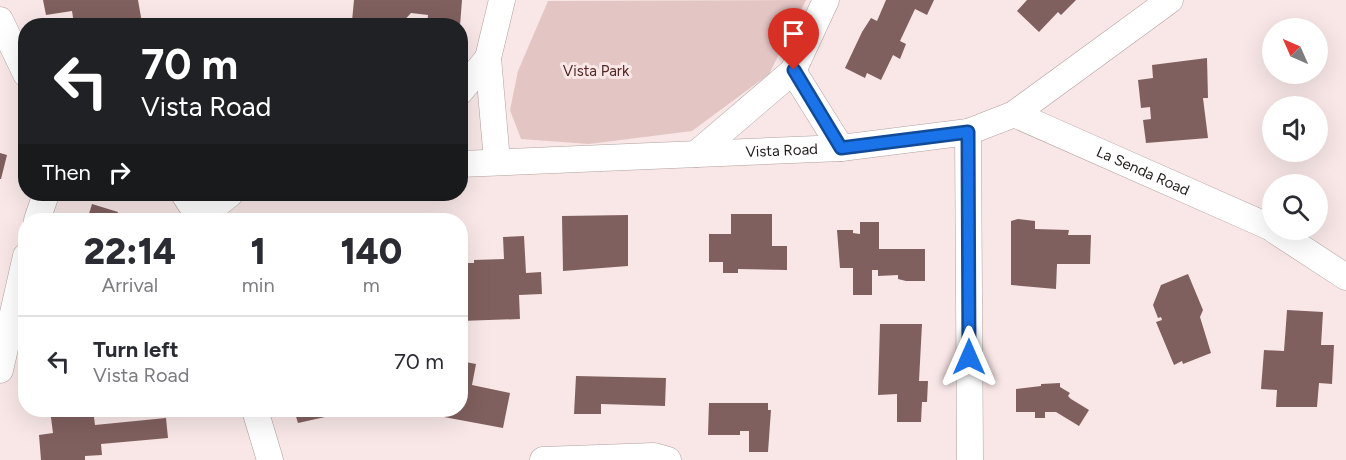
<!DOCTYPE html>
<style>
:root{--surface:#fff;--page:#f7f7f7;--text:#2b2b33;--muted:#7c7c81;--line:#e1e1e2}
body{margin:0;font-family:Figtree,sans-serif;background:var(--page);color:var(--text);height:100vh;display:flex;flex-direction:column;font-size:22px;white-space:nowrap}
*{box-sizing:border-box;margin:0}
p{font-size:20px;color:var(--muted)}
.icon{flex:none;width:33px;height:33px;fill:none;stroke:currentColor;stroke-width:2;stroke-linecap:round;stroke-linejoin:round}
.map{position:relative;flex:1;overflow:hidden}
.sheet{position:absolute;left:18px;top:213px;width:450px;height:204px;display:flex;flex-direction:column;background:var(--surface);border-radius:24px;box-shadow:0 6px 24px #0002}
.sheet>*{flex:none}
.guide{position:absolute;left:18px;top:18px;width:450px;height:183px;border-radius:24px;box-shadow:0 6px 24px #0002;background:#202124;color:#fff;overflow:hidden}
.needle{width:39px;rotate:315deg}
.fabs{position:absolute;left:1262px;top:18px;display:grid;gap:12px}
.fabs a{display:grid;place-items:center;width:66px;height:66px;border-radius:50%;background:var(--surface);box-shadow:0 6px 24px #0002;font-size:30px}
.pin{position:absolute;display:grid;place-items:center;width:51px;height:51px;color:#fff;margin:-62px -26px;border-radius:50% 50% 50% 0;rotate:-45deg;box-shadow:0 0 6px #0007}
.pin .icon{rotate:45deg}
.me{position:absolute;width:66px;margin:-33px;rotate:0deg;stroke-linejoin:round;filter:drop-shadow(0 0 4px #0008)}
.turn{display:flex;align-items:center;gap:21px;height:126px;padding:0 24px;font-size:27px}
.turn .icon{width:78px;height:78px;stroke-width:2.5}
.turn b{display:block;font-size:42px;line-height:51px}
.then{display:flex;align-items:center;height:57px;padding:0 24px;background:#0003;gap:12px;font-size:22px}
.eta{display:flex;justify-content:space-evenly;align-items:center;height:102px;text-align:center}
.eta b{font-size:36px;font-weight:800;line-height:42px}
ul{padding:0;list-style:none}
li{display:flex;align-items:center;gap:18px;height:90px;padding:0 24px;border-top:2px solid var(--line)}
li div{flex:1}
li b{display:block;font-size:22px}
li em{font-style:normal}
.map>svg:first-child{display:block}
.green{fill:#e3c5c4}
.building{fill:#80605f}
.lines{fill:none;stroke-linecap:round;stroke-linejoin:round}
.minor-casing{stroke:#b1a1a0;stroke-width:27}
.minor{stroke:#fff;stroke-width:26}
.route-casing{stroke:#114b97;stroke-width:15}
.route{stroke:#1a73e8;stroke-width:10}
.labels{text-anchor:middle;stroke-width:6;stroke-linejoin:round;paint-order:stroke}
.park-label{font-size:15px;fill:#562627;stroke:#f8e7e6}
.street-label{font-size:15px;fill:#231d1d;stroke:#f8e7e6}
</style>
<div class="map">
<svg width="1346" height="460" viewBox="0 0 1346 460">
<rect width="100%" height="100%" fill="#f8e7e6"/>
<path class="green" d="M806,0L769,74L692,131L589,144L521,139L510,110L518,71L548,1Z"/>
<g class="building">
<path d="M43,0H138L142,23L102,26L101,20L74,24L72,11L46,15Z"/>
<path d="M354,0H462L460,26H427L428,15L411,13L399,26L352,21Z"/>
<path d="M886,0H934L927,15L915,9L900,41L906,44L900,59L893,55L881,80L867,73L865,78L845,68L862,32L871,18L877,21Z"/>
<path d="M1027,0H1076L1061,15L1058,12L1039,32L1017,11Z"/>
<path d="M1207,58L1208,98H1203L1208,138L1146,143L1143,120L1151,119L1150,107L1141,108L1138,80L1153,78L1152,65Z"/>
<path d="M0,153L7,155L1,179H0Z"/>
<path d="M92,204L118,212L116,220H87Z"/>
<path d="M731,214H772V246H787V270L738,269V273H723V262H709V234H731Z"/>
<path d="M628,215V266L563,271L562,216Z"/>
<path d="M1018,219L1035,221V229L1069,230L1068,235H1091L1090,264H1057L1056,289L1011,285V221Z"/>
<path d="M860,222H879V249H925V281H906L898,279V275L878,276V270H872V295H853V268H840L837,230H853V233L860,234Z"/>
<path d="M524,236L526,273L541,272L542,294L519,295L520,319L460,321V263H474V260L504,259L503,237Z"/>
<path d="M1188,274L1203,310L1200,317L1211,353L1183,364L1182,361L1174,365L1156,322L1162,320L1161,317L1158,318L1153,305L1161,285Z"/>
<path d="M1287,310L1323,312L1321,345H1334L1332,384L1319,383L1317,407H1276L1277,390L1261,389L1264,350L1284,351Z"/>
<path d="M880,324H922L919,381H928L927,402H922L921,422H897V394L878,395Z"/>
<path d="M460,361L476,364L472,385L510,393L503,428L433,415L434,410H460Z"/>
<path d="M576,376L666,378L665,406L601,404V414H574Z"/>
<path d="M1060,383V387L1070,393L1068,396L1071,399L1089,410L1079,426L1056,412H1045V418H1035V412H1016V389L1041,386V384Z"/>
<path d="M709,403H768V410H771L768,452H749V431H740V435H708Z"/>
<path d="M50,410H93L95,425L166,418L168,438L101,444L102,455L85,456V460H41L39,435L53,433Z"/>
<path d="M294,410H324L325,417L298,423Z"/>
<path d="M344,410H368L346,415Z"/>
</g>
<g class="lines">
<g class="minor-casing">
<g id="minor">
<path d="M0,20L26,74"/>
<path d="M793,71L841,148"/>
<path d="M460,92L488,58"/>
<path id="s1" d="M1014,114L1272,228"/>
<path d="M968,132L970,460"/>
<path d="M696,154L793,71L826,0"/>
<path d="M497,161L488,58L502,0"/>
<path id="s2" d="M460,164L841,148L968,132L1014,114L1170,0"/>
<path d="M184,194L201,220"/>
<path d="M200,218L230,194"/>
<path d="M37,220L46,194"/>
<path d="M1274,230L1346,277"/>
<path d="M0,370L26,256"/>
<path d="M255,410L270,460"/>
<path d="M543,460L654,456L668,460"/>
</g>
</g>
<use href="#minor" class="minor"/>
</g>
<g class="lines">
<g class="route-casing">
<path id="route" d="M794,70L841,148L968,132L969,357"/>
</g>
<use href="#route" class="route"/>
</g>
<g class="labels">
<g class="park-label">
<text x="596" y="76">Vista Park</text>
</g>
<g class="street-label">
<text dy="5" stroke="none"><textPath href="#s2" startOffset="322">Vista Road</textPath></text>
<text dy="5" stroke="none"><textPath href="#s1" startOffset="141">La Senda Road</textPath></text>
</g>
</g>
</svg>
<div class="fabs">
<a><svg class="needle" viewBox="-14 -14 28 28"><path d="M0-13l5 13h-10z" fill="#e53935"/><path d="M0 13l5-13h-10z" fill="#7c7c81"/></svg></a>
<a><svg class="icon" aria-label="sound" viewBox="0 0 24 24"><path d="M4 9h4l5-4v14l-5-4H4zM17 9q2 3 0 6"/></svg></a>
<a><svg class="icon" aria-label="search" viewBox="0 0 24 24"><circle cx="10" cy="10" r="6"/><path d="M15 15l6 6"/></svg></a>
</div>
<div class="pin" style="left:794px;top:70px;background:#d93025"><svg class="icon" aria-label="arrive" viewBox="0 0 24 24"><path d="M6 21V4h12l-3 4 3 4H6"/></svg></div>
<svg class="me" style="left:969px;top:357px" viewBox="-20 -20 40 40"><path d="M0-17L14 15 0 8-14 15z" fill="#1a73e8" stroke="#fff" stroke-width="4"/></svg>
<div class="guide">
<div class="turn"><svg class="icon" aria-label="left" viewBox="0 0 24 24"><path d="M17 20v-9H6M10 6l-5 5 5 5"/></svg><div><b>70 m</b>Vista Road</div></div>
<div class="then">Then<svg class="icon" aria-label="right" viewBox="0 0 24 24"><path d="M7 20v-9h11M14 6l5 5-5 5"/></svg></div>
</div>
<section class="sheet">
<div class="eta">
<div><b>22:14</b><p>Arrival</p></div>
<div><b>1</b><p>min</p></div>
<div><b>140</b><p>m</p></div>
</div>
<ul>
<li><svg class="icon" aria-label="left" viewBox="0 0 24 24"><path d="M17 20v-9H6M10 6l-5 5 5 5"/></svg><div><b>Turn left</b><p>Vista Road</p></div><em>70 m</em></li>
</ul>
</section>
</div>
